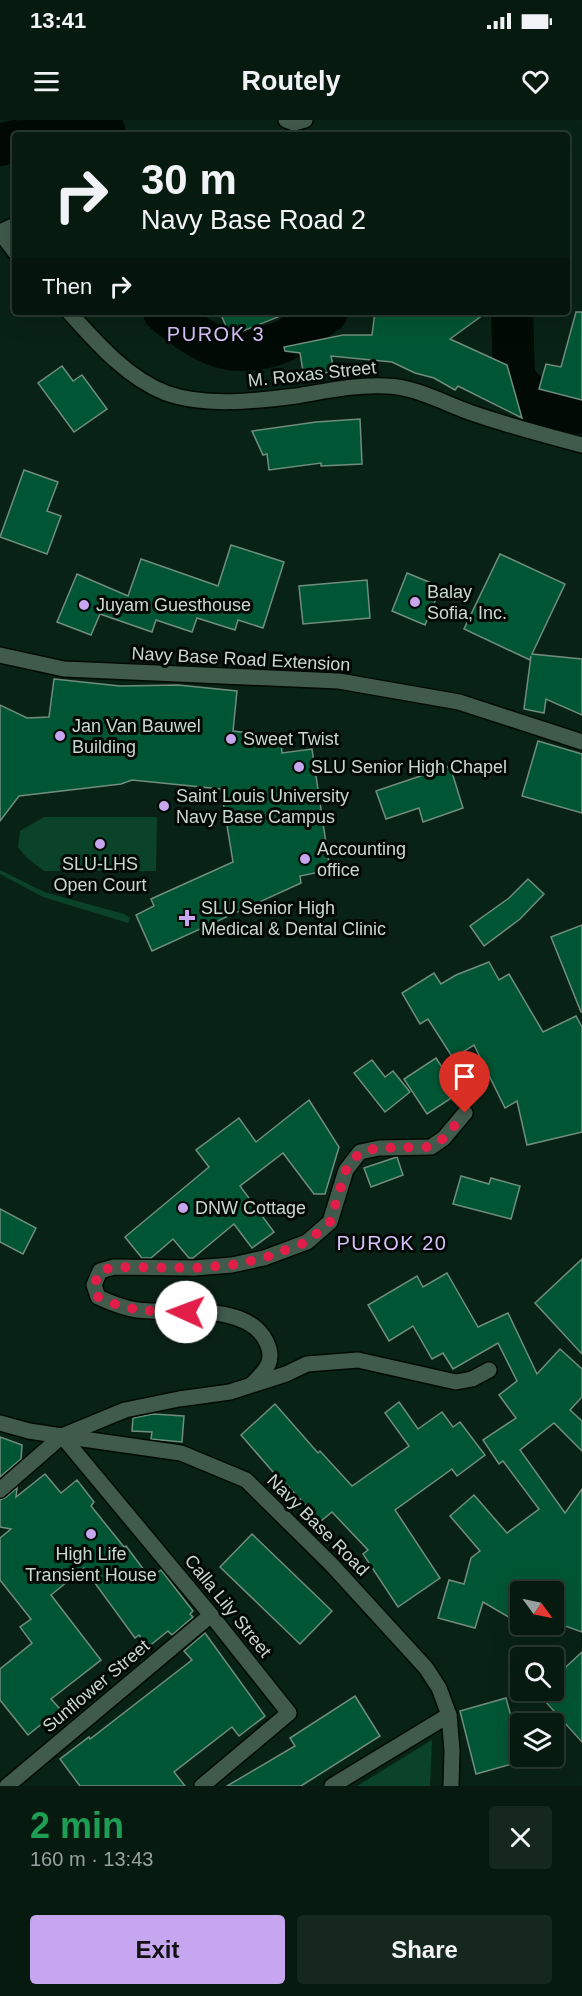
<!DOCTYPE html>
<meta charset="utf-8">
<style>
:root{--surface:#071a10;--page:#15271e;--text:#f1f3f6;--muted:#98a19f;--line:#283830;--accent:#c7a6f0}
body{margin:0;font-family:Arial,sans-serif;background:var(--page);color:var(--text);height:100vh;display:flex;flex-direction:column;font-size:22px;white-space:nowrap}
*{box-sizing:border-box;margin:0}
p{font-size:20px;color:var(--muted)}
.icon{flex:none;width:33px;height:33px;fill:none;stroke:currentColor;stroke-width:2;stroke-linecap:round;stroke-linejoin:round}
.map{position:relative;height:1666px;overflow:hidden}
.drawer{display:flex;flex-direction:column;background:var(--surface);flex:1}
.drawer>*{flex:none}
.top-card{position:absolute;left:12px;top:12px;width:558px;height:183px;border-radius:6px;box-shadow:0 6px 24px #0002,0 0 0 2px var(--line);background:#071a10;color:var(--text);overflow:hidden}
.needle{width:39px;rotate:123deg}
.fabs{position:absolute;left:510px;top:1461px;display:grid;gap:12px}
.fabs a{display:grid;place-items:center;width:54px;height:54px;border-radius:6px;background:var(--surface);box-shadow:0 6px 24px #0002,0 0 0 2px var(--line);font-size:30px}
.pin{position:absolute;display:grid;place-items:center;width:51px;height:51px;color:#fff;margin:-62px -26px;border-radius:50% 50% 50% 0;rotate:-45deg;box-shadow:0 0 6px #0007}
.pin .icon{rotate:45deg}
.me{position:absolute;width:66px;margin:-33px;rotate:272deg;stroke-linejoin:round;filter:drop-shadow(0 0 4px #0008)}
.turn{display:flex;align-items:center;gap:21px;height:126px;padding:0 30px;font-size:27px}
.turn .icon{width:78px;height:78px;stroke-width:2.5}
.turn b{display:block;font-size:42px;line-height:51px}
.then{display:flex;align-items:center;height:57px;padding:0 30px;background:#0003;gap:12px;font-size:22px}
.round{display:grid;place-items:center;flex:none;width:63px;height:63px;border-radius:6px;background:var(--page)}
.head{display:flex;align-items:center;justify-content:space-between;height:102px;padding:0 30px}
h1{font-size:36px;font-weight:600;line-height:45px;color:#1e9e55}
.button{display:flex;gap:12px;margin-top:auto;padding:12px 30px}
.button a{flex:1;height:69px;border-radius:6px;background:var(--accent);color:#111;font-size:24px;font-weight:600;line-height:69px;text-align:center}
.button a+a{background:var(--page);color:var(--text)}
.status{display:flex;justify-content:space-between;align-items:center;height:42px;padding:0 30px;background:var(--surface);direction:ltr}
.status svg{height:16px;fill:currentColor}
header{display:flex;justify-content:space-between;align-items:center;height:78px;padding:0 30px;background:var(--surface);font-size:27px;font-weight:600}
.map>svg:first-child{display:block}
.green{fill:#0a432a}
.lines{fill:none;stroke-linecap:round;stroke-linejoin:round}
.river{stroke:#020a05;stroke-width:42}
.building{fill:#005634;stroke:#718d7d;stroke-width:1.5}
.street-casing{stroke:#000b03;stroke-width:18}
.secondary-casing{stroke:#000b03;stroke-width:18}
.street{stroke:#405a4b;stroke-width:15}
.secondary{stroke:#405a4b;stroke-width:15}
.route{stroke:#e11d48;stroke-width:10;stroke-dasharray:0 18}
.poi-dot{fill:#c7a6f0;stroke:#020905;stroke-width:2}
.labels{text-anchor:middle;stroke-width:6;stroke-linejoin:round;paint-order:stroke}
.street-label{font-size:18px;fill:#cad9d0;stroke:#020905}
.poi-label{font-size:18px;fill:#cad9d0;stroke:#020905;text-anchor:start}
.neighbourhood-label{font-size:20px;letter-spacing:1.5px;fill:#d7c0f7;stroke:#020905}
</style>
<div class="status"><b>13:41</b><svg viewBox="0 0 49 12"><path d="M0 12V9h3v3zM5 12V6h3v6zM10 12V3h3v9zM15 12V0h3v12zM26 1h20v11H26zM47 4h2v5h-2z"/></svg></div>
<header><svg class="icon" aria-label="menu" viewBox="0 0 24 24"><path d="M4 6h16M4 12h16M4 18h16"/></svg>Routely<svg class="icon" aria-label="heart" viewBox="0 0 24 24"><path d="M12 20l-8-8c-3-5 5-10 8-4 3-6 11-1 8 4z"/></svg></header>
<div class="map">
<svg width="582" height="1666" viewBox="0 0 582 1666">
<rect width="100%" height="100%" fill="#092216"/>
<g class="green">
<path d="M44,697H157L156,751H44L26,737L18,727L20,711Z"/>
<path d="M0,750L44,772L124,794L130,798L128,803L43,777L0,754Z"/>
<path d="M432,1620L430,1666H357Z"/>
</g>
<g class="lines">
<g class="river">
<path d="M35,15C58,9 83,0 104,10V15"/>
<path d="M0,25L15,21"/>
<path d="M164,192C201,223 231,241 279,223C296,217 312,202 327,192"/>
<path d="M512,192L514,259L538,284L565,292L582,293"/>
</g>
</g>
<g class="building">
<path d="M220,192H287L288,193L230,216Z"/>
<path d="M375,192H487L450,219L507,245L522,298L458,266L455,270L434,258L415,253L392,242L331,236L334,251L304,257L300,233L285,231L284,227L343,215H372Z"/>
<path d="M576,192H582V280L539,269L546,244L561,247Z"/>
<path d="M62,246L73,261L82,255L107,289L74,312L38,263Z"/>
<path d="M360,299L362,344L321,346V343L269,350L267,334L263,335L252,311L316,302Z"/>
<path d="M24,350L58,362L47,391L61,396L47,434L0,417Z"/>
<path d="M231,425L284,442L263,508L238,500L235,510L197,498L192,512L156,500L152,512L100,494L91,515L57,502L77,454L128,476L141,439L218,466Z"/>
<path d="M500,434L565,464L532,534L582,539V595L546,579L544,593L524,589L531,536L530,540L464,509Z"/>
<path d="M407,453L441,467L425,505L392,491Z"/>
<path d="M367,460L370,498L303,504L299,466Z"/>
<path d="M54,559L120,566L178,565L237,571L233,611L250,613L281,621L282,633L312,629L330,750L300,756L301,763L152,831L136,795L154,786L151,779L233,742L221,669L132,660L121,664L19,676L0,701V585L27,598L49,597Z"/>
<path d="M538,621L582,634V693L522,676Z"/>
<path d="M450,646L463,688L423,702L419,688L386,699L376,671Z"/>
<path d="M528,759L544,774L520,799L484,826L470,806L509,778Z"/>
<path d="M582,805V892H581L551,817Z"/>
<path d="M489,842L499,860L509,854L543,912L576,896L582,907V1012L527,1025L517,981L505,988L474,925L453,938L428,899L420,904L402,873L434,853L441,864L456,855Z"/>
<path d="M436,938L459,973L427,994L404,959Z"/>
<path d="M372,940L385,957L393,951L410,972L385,992L354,953Z"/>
<path d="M309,980L339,1027L325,1074H314L283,1033L240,1066L274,1112L252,1128L234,1104L193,1138H189L173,1119L151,1138H142L125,1117L209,1047L196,1030L239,998L256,1022Z"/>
<path d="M397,1037L403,1055L371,1067L364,1048Z"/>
<path d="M461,1056L489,1064L491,1058L520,1066L511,1099L453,1084Z"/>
<path d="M0,1089L36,1108L23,1134L0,1122Z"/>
<path d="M582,1139V1234L535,1183Z"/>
<path d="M447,1153L478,1207L508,1193L537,1254L560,1229L582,1249V1277L570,1290L582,1301V1331L554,1303L520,1330L565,1393L582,1369V1512L554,1502V1472H520V1496L517,1502L483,1482L475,1508L438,1498L449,1460L464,1464L471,1438L480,1431L450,1396L474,1375L507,1413L539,1389L503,1341L499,1344L483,1320L516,1298L499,1275L517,1261L498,1223L453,1249L443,1233L432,1239L413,1206L389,1221L368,1185L417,1156L423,1167Z"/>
<path d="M399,1282L418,1309L442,1292L453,1307L460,1302L485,1335L457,1356L452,1349L395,1390L440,1458L398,1487L363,1434L368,1430L332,1392L321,1401L281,1359L280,1360L241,1315L275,1284L318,1333L320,1331L352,1366L409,1326L385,1293Z"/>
<path d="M153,1294L184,1296L182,1322L151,1319L152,1312L132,1311L133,1298Z"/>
<path d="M0,1317L22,1325L21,1339L0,1357Z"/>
<path d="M45,1354L61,1373L77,1360L94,1382L91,1386L124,1427L126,1426L150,1458L161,1450L193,1491L190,1494L193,1497L172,1515L168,1511L148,1527L139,1515L135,1518L84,1448L51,1475L101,1540L51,1579L60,1589L28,1615L0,1580V1549L32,1523L20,1507L31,1499L0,1460V1418L11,1409L0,1407V1380L6,1377L17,1368L16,1377Z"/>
<path d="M252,1414L332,1491L300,1524L220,1447Z"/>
<path d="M205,1513L265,1596L239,1616L232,1607L174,1652L185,1666H80L60,1639L89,1617L90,1619L192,1540L184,1531Z"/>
<path d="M582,1532V1622L535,1570H554V1558Z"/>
<path d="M355,1576L380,1616L301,1666H227L295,1626L290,1618Z"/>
<path d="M506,1578L523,1641L476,1654L460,1591Z"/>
</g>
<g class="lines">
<g class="street-casing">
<g id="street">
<path d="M286,0L294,3L305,0"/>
<path d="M0,112L15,105"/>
<path d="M0,535L64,549L339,561L459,582L582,622"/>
<path d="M252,1264C266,1250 276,1241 266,1221C246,1181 175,1195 137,1190C123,1188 111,1183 98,1177L94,1165L100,1151L114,1147L194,1148L232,1145L264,1138L307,1122L330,1102L346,1050L360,1032L379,1028L431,1027L444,1018L465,993"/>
<path d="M0,1303L29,1311L62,1316L181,1333L246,1360L331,1444L426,1548L439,1568L449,1595L452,1630L451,1666"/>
<path d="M62,1316L211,1495L289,1593L202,1666"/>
<path d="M62,1316L125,1290L179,1279L230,1272L286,1254L307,1244L358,1240L456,1262L472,1259L489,1250"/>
<path d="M0,1370L62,1316"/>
<path d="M7,1666L211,1495"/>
<path d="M332,1666L449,1595"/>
</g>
</g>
<g class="secondary-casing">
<g id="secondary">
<path d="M0,112L15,132"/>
<path d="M69,192C96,222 127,258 166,273C205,287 256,281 296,276C326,271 357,264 387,266C415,267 442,282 469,292C506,305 544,315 582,325"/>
</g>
</g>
<use href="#street" class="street"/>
<use href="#secondary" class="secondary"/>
</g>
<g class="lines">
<path class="route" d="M186,1192C155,1192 125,1191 98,1177L94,1165L100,1151L114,1147L194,1148L232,1145L264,1138L307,1122L330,1102L346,1050L360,1032L379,1028L431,1027L444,1018L465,993"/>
</g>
<g class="poi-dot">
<circle cx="415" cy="482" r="6"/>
<circle cx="84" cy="485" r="6"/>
<circle cx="60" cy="616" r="6"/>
<circle cx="231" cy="619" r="6"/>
<circle cx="299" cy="647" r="6"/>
<circle cx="164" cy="686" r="6"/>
<circle cx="100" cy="724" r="6"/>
<circle cx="305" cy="739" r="6"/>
<path d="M184 789h6v6h6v6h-6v6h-6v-6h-6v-6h6z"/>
<circle cx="183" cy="1088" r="6"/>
<circle cx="91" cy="1414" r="6"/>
</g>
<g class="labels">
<g class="street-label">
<text transform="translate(312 254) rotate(-6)" y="6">M. Roxas Street</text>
<text transform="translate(241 539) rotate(3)" y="6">Navy Base Road Extension</text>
<text transform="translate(318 1405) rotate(45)" y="6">Navy Base Road</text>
<text transform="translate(228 1486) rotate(51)" y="6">Calla Lily Street</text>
<text transform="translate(96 1566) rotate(-40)" y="6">Sunflower Street</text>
</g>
<g class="poi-label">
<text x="427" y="478">Balay<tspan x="427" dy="21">Sofia, Inc.</tspan></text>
<text x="96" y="491">Juyam Guesthouse</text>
<text x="72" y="612">Jan Van Bauwel<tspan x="72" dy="21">Building</tspan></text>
<text x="243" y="625">Sweet Twist</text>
<text x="311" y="653">SLU Senior High Chapel</text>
<text x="176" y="682">Saint Louis University<tspan x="176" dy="21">Navy Base Campus</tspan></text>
<text x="317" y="735">Accounting<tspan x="317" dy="21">office</tspan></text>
<text x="100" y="750" text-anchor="middle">SLU-LHS<tspan x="100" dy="21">Open Court</tspan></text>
<text x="201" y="794">SLU Senior High<tspan x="201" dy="21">Medical &amp; Dental Clinic</tspan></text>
<text x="195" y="1094">DNW Cottage</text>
<text x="91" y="1440" text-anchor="middle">High Life<tspan x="91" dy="21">Transient House</tspan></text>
</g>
<g class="neighbourhood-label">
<text x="216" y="221">PUROK 3</text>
<text x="392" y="1130">PUROK 20</text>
</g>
</g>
</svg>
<div class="fabs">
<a><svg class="needle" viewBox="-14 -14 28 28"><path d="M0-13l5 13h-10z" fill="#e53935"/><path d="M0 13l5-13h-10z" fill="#98a19f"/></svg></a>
<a><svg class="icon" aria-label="search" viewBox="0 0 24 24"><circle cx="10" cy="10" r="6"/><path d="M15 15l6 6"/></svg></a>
<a><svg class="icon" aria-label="layers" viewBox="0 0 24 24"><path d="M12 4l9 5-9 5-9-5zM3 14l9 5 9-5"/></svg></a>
</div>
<div class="pin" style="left:465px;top:993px;background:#d93025"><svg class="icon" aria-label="arrive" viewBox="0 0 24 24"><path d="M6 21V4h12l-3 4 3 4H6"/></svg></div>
<svg class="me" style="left:186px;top:1192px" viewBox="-20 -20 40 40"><circle r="19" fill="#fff"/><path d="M0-13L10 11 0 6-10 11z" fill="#e11d48"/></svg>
<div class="top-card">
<div class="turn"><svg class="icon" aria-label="right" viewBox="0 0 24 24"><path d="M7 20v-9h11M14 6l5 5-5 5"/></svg><div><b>30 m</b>Navy Base Road 2</div></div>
<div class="then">Then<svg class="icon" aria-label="right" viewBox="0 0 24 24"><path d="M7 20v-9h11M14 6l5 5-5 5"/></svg></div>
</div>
</div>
<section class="drawer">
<div class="head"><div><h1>2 min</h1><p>160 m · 13:43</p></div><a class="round"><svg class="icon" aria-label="close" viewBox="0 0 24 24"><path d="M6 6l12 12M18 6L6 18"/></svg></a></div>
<div class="button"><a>Exit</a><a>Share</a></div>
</section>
